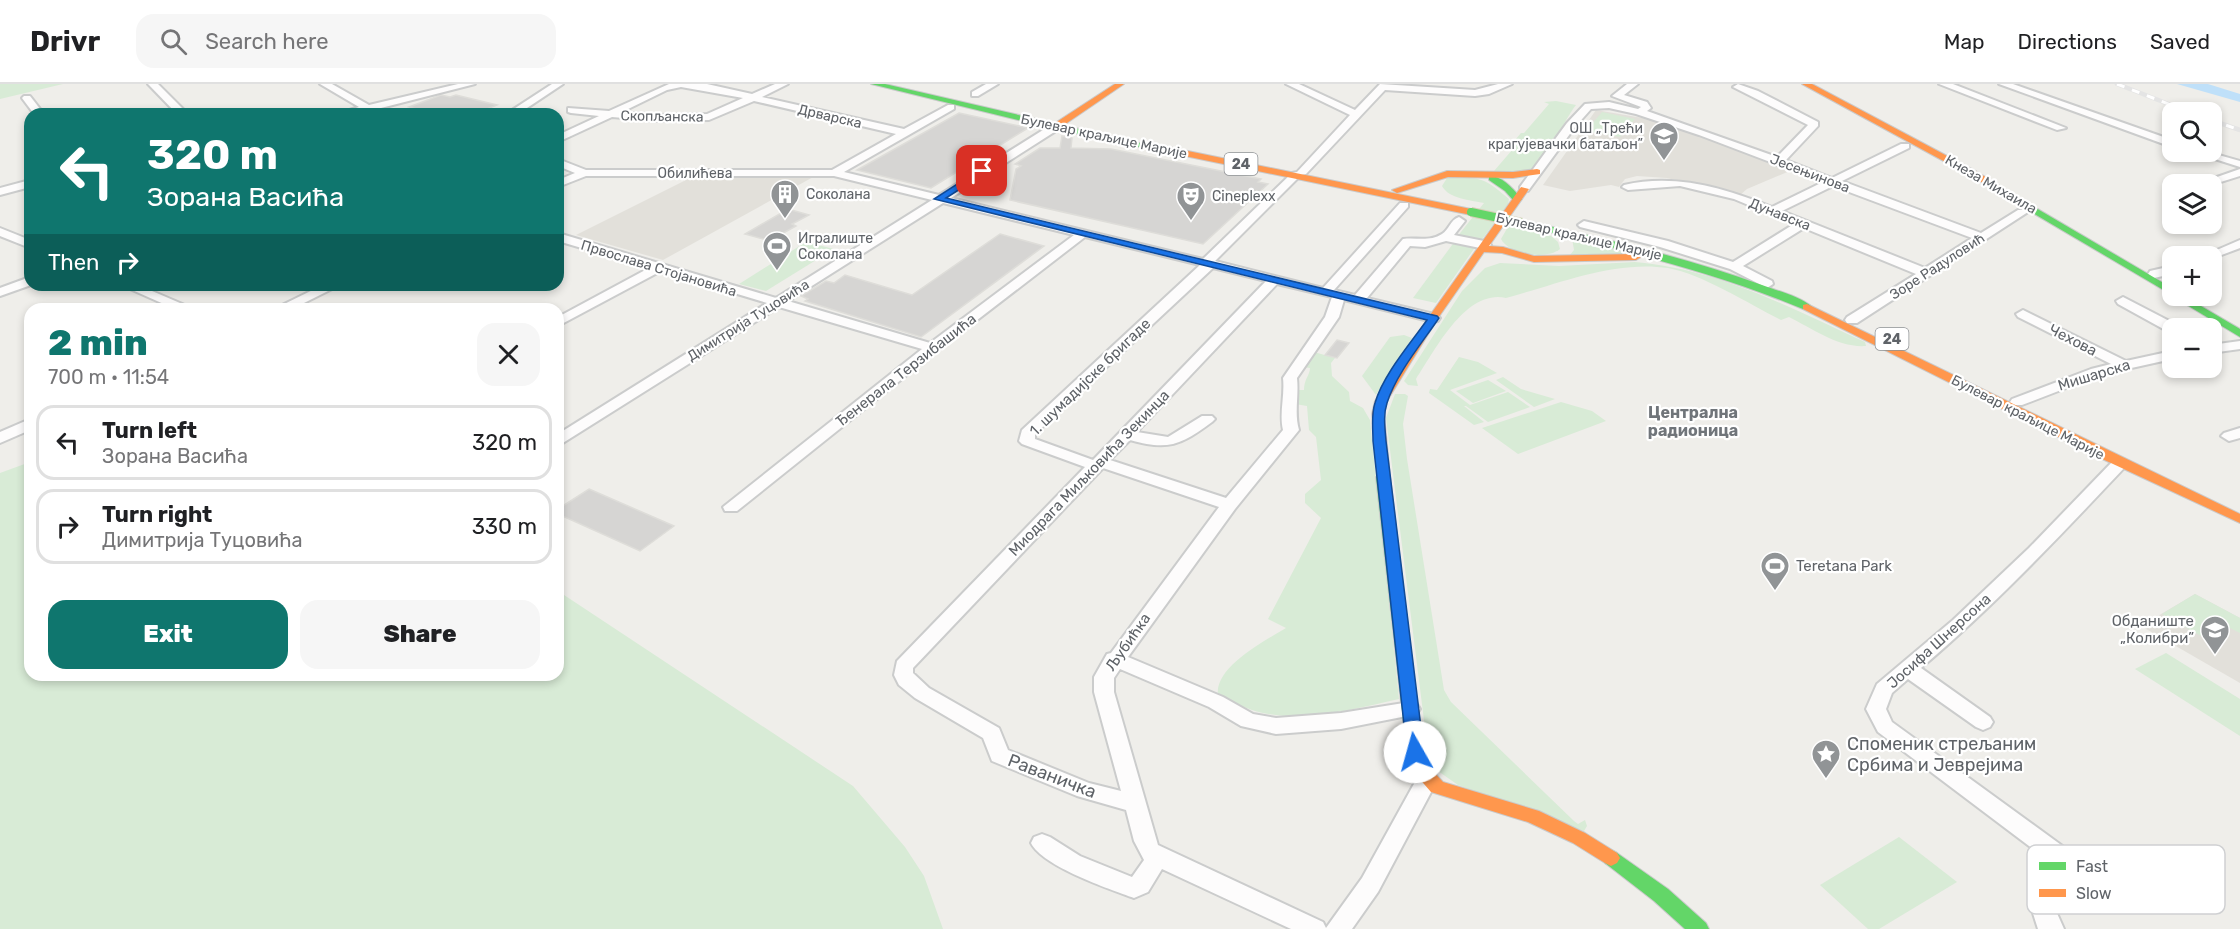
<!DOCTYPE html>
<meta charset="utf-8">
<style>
:root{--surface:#fff;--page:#f6f6f6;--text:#202124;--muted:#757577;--line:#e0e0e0;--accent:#0f766e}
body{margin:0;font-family:Rubik,sans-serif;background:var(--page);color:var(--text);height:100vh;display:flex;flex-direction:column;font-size:22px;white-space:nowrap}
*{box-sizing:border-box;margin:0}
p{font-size:20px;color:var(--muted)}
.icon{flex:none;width:33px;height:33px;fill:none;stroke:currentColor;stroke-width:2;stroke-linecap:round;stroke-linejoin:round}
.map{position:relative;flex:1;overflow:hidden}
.sheet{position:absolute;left:24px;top:219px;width:540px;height:378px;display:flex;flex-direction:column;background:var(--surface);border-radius:18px;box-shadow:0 3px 9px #0003}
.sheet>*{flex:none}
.guide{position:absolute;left:24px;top:24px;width:540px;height:183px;border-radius:18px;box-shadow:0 3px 9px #0003;background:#0f766e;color:#fff;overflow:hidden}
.tools{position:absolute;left:2162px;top:18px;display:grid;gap:12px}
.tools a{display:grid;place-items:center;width:60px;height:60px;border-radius:12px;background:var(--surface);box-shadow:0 3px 9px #0003;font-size:30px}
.pin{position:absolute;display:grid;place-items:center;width:51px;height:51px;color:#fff;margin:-26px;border-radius:12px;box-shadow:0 3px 9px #0006}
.me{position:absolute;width:66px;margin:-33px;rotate:353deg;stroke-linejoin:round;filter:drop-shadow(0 0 4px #0008)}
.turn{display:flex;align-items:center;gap:21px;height:126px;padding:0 24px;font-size:27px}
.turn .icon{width:78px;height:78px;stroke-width:2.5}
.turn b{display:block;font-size:42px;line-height:51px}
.then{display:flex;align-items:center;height:57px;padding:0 24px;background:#0003;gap:12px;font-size:22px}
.round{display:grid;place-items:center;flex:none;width:63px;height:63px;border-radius:18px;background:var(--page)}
.summary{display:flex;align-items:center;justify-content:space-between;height:102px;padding:0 24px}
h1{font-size:36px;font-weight:800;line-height:45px;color:var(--accent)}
.button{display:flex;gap:12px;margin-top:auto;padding:12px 24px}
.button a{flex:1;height:69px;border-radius:18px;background:var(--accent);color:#fff;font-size:24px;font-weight:800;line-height:69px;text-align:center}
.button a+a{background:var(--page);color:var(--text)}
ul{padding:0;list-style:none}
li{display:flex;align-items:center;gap:18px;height:75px;margin:0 12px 9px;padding:0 12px;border:3px solid var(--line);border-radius:18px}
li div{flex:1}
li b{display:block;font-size:22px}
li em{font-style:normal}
header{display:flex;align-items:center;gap:36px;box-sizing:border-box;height:84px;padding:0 30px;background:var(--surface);border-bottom:2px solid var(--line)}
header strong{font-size:28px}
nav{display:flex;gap:33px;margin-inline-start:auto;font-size:21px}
.search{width:420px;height:54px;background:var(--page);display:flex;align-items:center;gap:15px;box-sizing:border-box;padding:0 21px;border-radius:18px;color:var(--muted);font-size:22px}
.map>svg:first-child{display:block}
.education{fill:#e2e0da}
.green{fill:#d8ebd6}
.water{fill:#bfe0f9}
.building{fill:#d6d5d3;stroke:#deddd9;stroke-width:1.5}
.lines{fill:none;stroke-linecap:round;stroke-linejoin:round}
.street-casing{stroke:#cbcccc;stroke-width:4}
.fast-casing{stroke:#cacacb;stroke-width:2}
.slow-casing{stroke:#cacacb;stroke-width:2}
.street{fill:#fdfcfc;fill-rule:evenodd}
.fast{fill:#63d668;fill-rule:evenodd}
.slow{fill:#ff974d;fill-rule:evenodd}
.rail-casing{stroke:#e4e4e4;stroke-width:4.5}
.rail{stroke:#fff;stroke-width:3;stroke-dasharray:8;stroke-linecap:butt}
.fast-bridge-casing{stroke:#d7ceb8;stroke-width:10;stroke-linecap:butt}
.fast-bridge{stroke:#63d668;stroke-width:8}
.route{fill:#1a73e8;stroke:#114b97;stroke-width:1.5}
.labels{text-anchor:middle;stroke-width:4.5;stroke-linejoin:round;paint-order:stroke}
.far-street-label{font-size:14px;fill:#5f6368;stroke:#fff}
.far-poi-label{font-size:14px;fill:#5f6368;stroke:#fff;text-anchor:start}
.shield{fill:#fff;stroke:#8f9295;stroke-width:1.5}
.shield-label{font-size:14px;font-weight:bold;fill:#5f6368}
.street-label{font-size:15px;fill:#5f6368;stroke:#fff}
.poi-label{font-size:15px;fill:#5f6368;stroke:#fff;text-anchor:start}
.neighbourhood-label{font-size:16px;font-weight:bold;fill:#70757a;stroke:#fff}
.near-poi-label{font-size:18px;fill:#5f6368;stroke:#fff;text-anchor:start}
.near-street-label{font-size:18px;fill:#5f6368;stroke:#fff}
.key{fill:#fff;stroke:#cfd0d2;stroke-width:1.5}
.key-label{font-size:16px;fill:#5f6368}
</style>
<header>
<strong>Drivr</strong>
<div class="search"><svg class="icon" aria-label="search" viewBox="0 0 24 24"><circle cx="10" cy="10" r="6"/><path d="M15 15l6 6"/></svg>Search here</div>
<nav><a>Map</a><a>Directions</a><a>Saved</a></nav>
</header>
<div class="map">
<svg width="2240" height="845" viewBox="0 0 2240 845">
<rect width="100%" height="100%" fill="#efeeea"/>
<g class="education">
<path d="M1596,26L1666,38L1792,86L1747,105L1740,111L1667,94L1637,92L1625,95L1619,103L1611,101L1570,107L1543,101Z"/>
<path d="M696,91L815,92L663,176L576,151Z"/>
<path d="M2195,510L2240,534V599L2141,542Z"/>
</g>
<g class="green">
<path d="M0,0H63L0,15Z"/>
<path d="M1556,17L1576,21C1563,37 1545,84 1523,88C1514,89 1503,87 1494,87L1519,58L1515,56L1521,49H1524L1549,20L1544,18Z"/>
<path d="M1602,28L1635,35L1620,53L1586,47Z"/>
<path d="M1447,94C1481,93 1483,93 1509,115L1508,120L1480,158L1457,153L1484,119C1470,116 1449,115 1442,102Z"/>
<path d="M1509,141L1551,152L1558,158L1560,165C1547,176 1509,171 1501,155Z"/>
<path d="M1572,154L1649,172L1570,171L1574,166Z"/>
<path d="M1455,157L1476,162L1436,219L1413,214Z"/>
<path d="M806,158L834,165L766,207L739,200Z"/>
<path d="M1635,178C1718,185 1791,224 1865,258L1866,262C1839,264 1813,245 1789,233L1781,236C1749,220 1702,190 1668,184C1614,176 1558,200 1506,214C1465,205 1435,267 1416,295L1418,302L1408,301L1404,297L1462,207L1485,184L1500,179L1559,182Z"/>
<path d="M1404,251L1412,254L1376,311L1362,292L1390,253Z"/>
<path d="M1314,268L1335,274L1331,279L1332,292L1349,308L1350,317L1363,324L1370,336L1399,615C1353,625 1299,641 1252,626C1240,622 1229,616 1218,611C1214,583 1266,556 1286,544L1268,535L1321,434L1305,419V410L1321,396L1316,353L1309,346L1307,322L1295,320V306H1304C1304,295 1310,291 1310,284L1301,283Z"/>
<path d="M1459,273L1478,278L1497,289L1450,306L1470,321L1508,308L1530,323L1488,338L1466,322H1464L1484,338L1474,341L1429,309L1430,305L1437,306Z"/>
<path d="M1503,293L1521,305L1555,315L1534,323L1496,296Z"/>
<path d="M1488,296L1506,307L1473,319L1456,307Z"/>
<path d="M1395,310H1405L1408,312L1403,340L1407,375L1444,606L1451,618L1574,737L1578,740L1585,736L1587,742L1584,747L1458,701L1438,687L1428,668L1386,334Z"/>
<path d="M1561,318L1592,327L1606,337L1518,370L1482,344Z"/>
<path d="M30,378V591H558V507L853,702L905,763L924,792L943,845H0V389Z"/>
<path d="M2195,510L2240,534V549L2230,544L2210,557L2162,530Z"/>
<path d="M2166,569L2240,615V652L2135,585Z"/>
<path d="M1899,753L1957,798L1879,845H1868L1820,801Z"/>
</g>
<path class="water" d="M2177,0H2208L2240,10V18Z"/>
<g class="building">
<path d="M441,11L450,13L456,11L497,21L482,27L483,30L430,29L409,23Z"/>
<path d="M959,29L1028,44L931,104L857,86Z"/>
<path d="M1062,52L1072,54L1071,64L1111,65L1261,95L1258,98L1268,100L1203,160L1010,116L1016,85L1021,82L1015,80L1040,64H1060Z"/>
<path d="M788,125L809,131L792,140L796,142L776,153L774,151L767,156L745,150Z"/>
<path d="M1000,150L1044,162L921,253L805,217L808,215L801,212L826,197L834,199L845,191L912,211Z"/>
<path d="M1337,256L1349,259L1337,274L1325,271Z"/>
<path d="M589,405L674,442L640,467L558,430V425Z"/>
</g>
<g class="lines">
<g class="street-casing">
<g id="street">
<path d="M148,0H158L188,30H177Z"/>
<path d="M320,0H332L369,21L458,0H475L381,24L407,30L366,27L337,30L359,23Z"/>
<path d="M552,0H563L518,30H506Z"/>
<path d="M669,0H707L752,10L775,0H788L762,13L904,45L948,21H954V25L844,88L939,111L1051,41H1059V45L951,114L1203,175L1292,89L1297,88L1350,31L1286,0H1299L1355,26L1380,0L1475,6L1498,0H1512L1489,10L1475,12L1385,6L1306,90L1301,91L1215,177L1323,204L1400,119H1408V123L1334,206L1355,211L1403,155C1415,153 1430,158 1442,150C1449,146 1450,136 1459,133L1465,137L1454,151L1489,158L1491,161L1485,165L1446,157L1425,163L1410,162L1367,214L1438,231L1440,234L1438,237L1433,238L1344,216L1339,233L1297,294C1299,312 1294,329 1299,346L1235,425L1128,573L1223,613L1253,630L1276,634L1341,629L1410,618L1417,620L1420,625L1417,630L1341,645L1276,650L1241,642L1209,623L1120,585L1114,594V608L1158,761L1323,838L1326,844L1362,794L1420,689L1427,687L1434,689L1438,695L1378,808L1352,845H1291L1162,785L1148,808L1134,814C1109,805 1042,782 1031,759L1034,753L1042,750L1050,753L1080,772L1132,793L1144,776L1134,757L1126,726L1077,712L992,677L983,654L915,614L899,601L894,591L897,577L1085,383L1022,360L1019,357L1022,346L1200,181L1085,153L937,267L737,427H725L723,423L922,265L779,223L558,362V350L767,219L661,187L558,242V233L649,184L558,157V149L776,214L932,116L834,92H586L558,103V96L575,89L558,82V75L586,86H832L896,50L754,17L709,36L658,37L612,33L558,58V51L599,32L571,29L568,28V24L609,27ZM681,3L743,14L707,30L658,31L622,28L667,6ZM943,119L1074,151L930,259L788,217ZM1213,184L1266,197L1093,376L1035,355V350ZM1277,200L1332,213L1325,233L1283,294C1285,312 1279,329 1283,346L1226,414L1110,376L1130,356C1168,367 1181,361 1212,338L1215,335L1212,332H1202L1168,353L1137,348ZM1103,384L1219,423L1111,569L1107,570L1094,593V608L1121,707L1089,699L1008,666L999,644L929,604L913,589V584Z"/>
<path d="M986,0H998L978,12H972V8Z"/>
<path d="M1627,0H1638L1624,11L1647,18L1651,24L1647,27L1777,73L1808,41L1733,3L1738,0L1758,7L1818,38V42L1786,76L1832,94L1901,60H1909V64L1842,97L1981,149L2018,126H2026L2028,128L1857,239H1847L1845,236L1847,233L1916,190L1804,144L1743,182L1772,197L1773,200L1767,204L1730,185L1660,163L1580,143L1578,141L1584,137L1668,157L1733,178L1794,140L1734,115L1680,102L1628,106L1622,103L1624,101C1675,89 1725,104 1772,123L1823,98L1699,51L1636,30L1609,24L1591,25L1575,43L1528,107H1520V103L1567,39L1585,20L1609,18L1638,25L1641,23L1612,12ZM1833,102L1972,154L1925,184L1782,127Z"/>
<path d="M1939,0H1953L2066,44L2057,46Z"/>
<path d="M1999,0H2013L2172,56V63Z"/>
<path d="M24,12H30L44,30H34L22,14Z"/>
<path d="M2193,68H2208L2240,77V83Z"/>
<path d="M2240,85V92L2211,101L2197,100Z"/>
<path d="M30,96V103L0,111V104Z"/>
<path d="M2170,109H2172V115L2164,112Z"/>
<path d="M0,144L30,156V164L0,152Z"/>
<path d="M2240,156V164L2211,175V172H2203Z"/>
<path d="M2172,182V190L2154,194L2148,190L2150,187Z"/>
<path d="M30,193L31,201L0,212V204Z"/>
<path d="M121,201H138L194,225H175Z"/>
<path d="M323,201H340L292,225H274Z"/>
<path d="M2123,213L2177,241L2179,244H2172V248L2167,247L2118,220L2116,217Z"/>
<path d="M2023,226L2126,277L2172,267V275L2100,291L2022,321H2012L2010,318L2012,315L2091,285L2111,280L2018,233L2016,230Z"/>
<path d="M2240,257V265L2211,269V261Z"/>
<path d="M30,335V346L0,359V348Z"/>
<path d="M2240,344V354L2229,357L2221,352L2224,349Z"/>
<path d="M2120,374L2128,379L2126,382C2060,452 1994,522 1921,584L1990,633L1993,638L1990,643L1983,646L1976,643L1908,595L1892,609L1886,625L1892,638L2079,774L2090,801L2087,808L2056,827L2064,845H2038L2031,823L2035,816L2066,797L2062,787L1878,648L1866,625L1877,600L1953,536L2029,464L2114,376Z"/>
</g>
</g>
<g class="fast-casing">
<g id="fast">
<path d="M871,0H885L1148,61L1144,64L1055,45Z"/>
<path d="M1489,92C1502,91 1514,106 1522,115L1520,117H1514L1505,107L1489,96Z"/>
<path d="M2024,117L2172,204V211L2021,122L2019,120Z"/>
<path d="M1522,136C1603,154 1684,173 1762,201C1777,207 1800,212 1812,223L1811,225H1803C1709,186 1617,165 1519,141L1517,139Z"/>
<path d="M2172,212H2184L2240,245V253Z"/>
<path d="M1383,389L1390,393L1422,663L1420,668L1414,669L1408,668L1406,663L1376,393Z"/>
<path d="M1611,766L1617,769L1668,805L1706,839L1709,845H1685L1654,817L1605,779L1602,774L1605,769Z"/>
</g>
</g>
<g class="slow-casing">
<g id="slow">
<path d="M1115,0H1124L1058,45H1052V41Z"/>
<path d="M1802,0H1812L1979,89L2029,120L2021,122L1973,93Z"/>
<path d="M1144,58L1471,125L1476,128L1471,131L1141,63L1140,61Z"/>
<path d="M1537,85L1540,86V90L1513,94L1448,93L1397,109L1392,106L1447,87L1513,88Z"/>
<path d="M1521,103L1529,105L1489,162L1503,163L1534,172L1636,170L1641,173L1636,176L1534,178L1502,169L1484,168L1438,234L1387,317L1384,330L1390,393L1383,397L1378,396L1372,330L1375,317L1428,234Z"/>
<path d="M1807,220L2240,430V439L2098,373L1803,225V221Z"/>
<path d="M1414,657L1420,658L1430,684L1443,698L1539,727L1585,749L1617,769L1620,774L1617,779L1611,782L1605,779L1573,759L1528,738L1431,708L1417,692L1406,663L1408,658Z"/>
</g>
</g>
<use href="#street" class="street"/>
<use href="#fast" class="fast"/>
<use href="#slow" class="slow"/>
<g class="rail-casing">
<g id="rail">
<path d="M2117,0L2189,28"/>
<path d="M2211,36L2240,46"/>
</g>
</g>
<use href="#rail" class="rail"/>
<g class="fast-bridge-casing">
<path id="fast-bridge" d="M1471,128L1522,139"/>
</g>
<use href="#fast-bridge" class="fast-bridge"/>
</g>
<path class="route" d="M982,84L985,85V89L946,114L1437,232L1439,234C1422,259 1396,290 1387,319C1383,331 1385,344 1386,357L1424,668L1421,672L1415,674L1409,672L1407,668L1373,357C1373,344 1371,331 1375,319C1383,291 1410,260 1427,236L934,115Z"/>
<defs>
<g id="school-pin" transform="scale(1.5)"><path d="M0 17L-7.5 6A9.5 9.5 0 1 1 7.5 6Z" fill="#919496" stroke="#fff"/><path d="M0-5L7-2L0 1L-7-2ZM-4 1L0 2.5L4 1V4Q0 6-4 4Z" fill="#fff"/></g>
<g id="building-pin" transform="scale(1.5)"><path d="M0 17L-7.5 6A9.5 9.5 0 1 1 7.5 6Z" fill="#919496" stroke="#fff"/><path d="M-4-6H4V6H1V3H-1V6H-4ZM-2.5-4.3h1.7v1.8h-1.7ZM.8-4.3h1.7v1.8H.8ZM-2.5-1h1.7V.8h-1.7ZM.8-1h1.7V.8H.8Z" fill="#fff"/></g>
<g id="theatre-pin" transform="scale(1.5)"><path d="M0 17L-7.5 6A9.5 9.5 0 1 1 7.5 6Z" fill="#919496" stroke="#fff"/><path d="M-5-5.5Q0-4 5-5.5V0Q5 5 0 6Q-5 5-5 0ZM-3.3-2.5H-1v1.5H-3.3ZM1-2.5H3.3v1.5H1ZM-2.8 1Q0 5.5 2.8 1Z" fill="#fff"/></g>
<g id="stadium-pin" transform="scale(1.5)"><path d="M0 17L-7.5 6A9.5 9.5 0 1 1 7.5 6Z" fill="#919496" stroke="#fff"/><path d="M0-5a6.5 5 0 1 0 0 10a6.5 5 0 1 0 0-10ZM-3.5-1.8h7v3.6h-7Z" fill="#fff"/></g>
<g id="sight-pin" transform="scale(1.5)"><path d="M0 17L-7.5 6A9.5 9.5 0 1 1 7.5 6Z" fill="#919496" stroke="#fff"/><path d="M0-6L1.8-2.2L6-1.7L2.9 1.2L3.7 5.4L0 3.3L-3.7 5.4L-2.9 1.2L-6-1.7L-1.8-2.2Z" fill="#fff"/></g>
</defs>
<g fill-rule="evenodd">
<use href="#school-pin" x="1664" y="52"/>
<use href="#building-pin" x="785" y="110"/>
<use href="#theatre-pin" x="1191" y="112"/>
<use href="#stadium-pin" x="777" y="162"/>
<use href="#stadium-pin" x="1775" y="482"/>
<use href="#school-pin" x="2215" y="546"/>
<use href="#sight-pin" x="1826" y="670"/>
</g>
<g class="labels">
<g class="far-street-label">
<text transform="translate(662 32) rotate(1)" y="5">Скопљанска</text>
<text transform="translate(830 32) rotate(13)" y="5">Дрварска</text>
<text transform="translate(1104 52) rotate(12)" y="5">Булевар краљице Марије</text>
<text x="695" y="94">Обилићева</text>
<text transform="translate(1810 89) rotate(21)" y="5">Јесењинова</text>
<text transform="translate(1991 100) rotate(30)" y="5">Кнеза Михаила</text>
<text transform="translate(1780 130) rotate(22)" y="5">Дунавска</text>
<text transform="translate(1579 152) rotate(13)" y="5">Булевар краљице Марије</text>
<text transform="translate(1937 182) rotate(-33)" y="5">Зоре Радуловић</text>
<text transform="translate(659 184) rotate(17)" y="5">Првослава Стојановића</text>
<text transform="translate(748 236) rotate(-32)" y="5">Димитрија Туцовића</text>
<text transform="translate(2028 333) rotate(27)" y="5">Булевар краљице Марије</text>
</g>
<g class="far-poi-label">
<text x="1643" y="49" text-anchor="end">ОШ „Трећи<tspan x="1643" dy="16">крагујевачки батаљон”</tspan></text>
<text x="806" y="115">Соколана</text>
<text x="1212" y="117">Cineplexx</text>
<text x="798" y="159">Игралиште<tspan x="798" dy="16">Соколана</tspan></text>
</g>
<g class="shield">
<rect x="1224.5" y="69" width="33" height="22" rx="4.5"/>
<rect x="1875.5" y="244" width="33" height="22" rx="4.5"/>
</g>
<g class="shield-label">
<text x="1241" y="85">24</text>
<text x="1892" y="260">24</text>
</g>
<g class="street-label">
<text transform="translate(2073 256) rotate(27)" y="5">Чехова</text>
<text transform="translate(906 286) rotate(-38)" y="5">Ђенерала Терзибашића</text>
<text transform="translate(2094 291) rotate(-17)" y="5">Мишарска</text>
<text transform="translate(1090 293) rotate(-44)" y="5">1. шумадијске бригаде</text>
<text transform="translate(1089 389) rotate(-46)" y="5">Миодрага Миљковића Зекинца</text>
<text transform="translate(1939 557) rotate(-42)" y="5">Јосифа Шнерсона</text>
<text transform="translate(1128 558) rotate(-55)" y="5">Љубићка</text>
</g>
<g class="poi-label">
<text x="1796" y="487">Teretana Park</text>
<text x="2194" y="542" text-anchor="end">Обданиште<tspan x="2194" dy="17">„Колибри”</tspan></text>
</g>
<g class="neighbourhood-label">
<text x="1693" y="334">Централна<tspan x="1693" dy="18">радионица</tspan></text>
</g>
<g class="near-poi-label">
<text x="1847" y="666">Споменик стрељаним<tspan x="1847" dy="21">Србима и Јеврејима</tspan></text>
</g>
<g class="near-street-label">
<text transform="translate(1052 692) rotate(21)" y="6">Раваничка</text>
</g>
</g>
<rect x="2027" y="761" width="198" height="69" rx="9" class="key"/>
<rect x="2039" y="778" width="27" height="8" fill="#63d668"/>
<rect x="2039" y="805" width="27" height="8" fill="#ff974d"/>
<g class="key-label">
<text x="2076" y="788">Fast</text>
<text x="2076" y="815">Slow</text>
</g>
</svg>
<div class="tools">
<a><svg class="icon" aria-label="search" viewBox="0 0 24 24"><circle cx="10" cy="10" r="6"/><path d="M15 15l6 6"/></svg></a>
<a><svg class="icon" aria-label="layers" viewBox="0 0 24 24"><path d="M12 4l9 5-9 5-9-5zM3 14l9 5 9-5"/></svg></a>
<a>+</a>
<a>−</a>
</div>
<div class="pin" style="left:982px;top:87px;background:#d93025"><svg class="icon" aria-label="arrive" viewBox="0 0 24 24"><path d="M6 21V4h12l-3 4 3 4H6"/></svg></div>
<svg class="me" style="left:1415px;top:668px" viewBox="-20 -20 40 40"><circle r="19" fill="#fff"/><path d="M0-13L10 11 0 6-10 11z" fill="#1a73e8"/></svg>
<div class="guide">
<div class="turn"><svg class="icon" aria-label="left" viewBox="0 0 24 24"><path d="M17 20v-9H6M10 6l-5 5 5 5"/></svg><div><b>320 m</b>Зорана Васића</div></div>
<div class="then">Then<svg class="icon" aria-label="right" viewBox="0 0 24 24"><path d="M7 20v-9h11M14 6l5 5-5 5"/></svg></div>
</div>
<section class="sheet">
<div class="summary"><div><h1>2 min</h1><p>700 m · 11:54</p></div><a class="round"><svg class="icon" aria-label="close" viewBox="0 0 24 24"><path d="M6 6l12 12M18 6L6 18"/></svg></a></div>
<ul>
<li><svg class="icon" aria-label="left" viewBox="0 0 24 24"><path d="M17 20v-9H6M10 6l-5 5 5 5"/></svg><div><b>Turn left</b><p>Зорана Васића</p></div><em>320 m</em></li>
<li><svg class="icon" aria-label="right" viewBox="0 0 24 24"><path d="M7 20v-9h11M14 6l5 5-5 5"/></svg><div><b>Turn right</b><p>Димитрија Туцовића</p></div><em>330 m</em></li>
</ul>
<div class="button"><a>Exit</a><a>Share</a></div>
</section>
</div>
